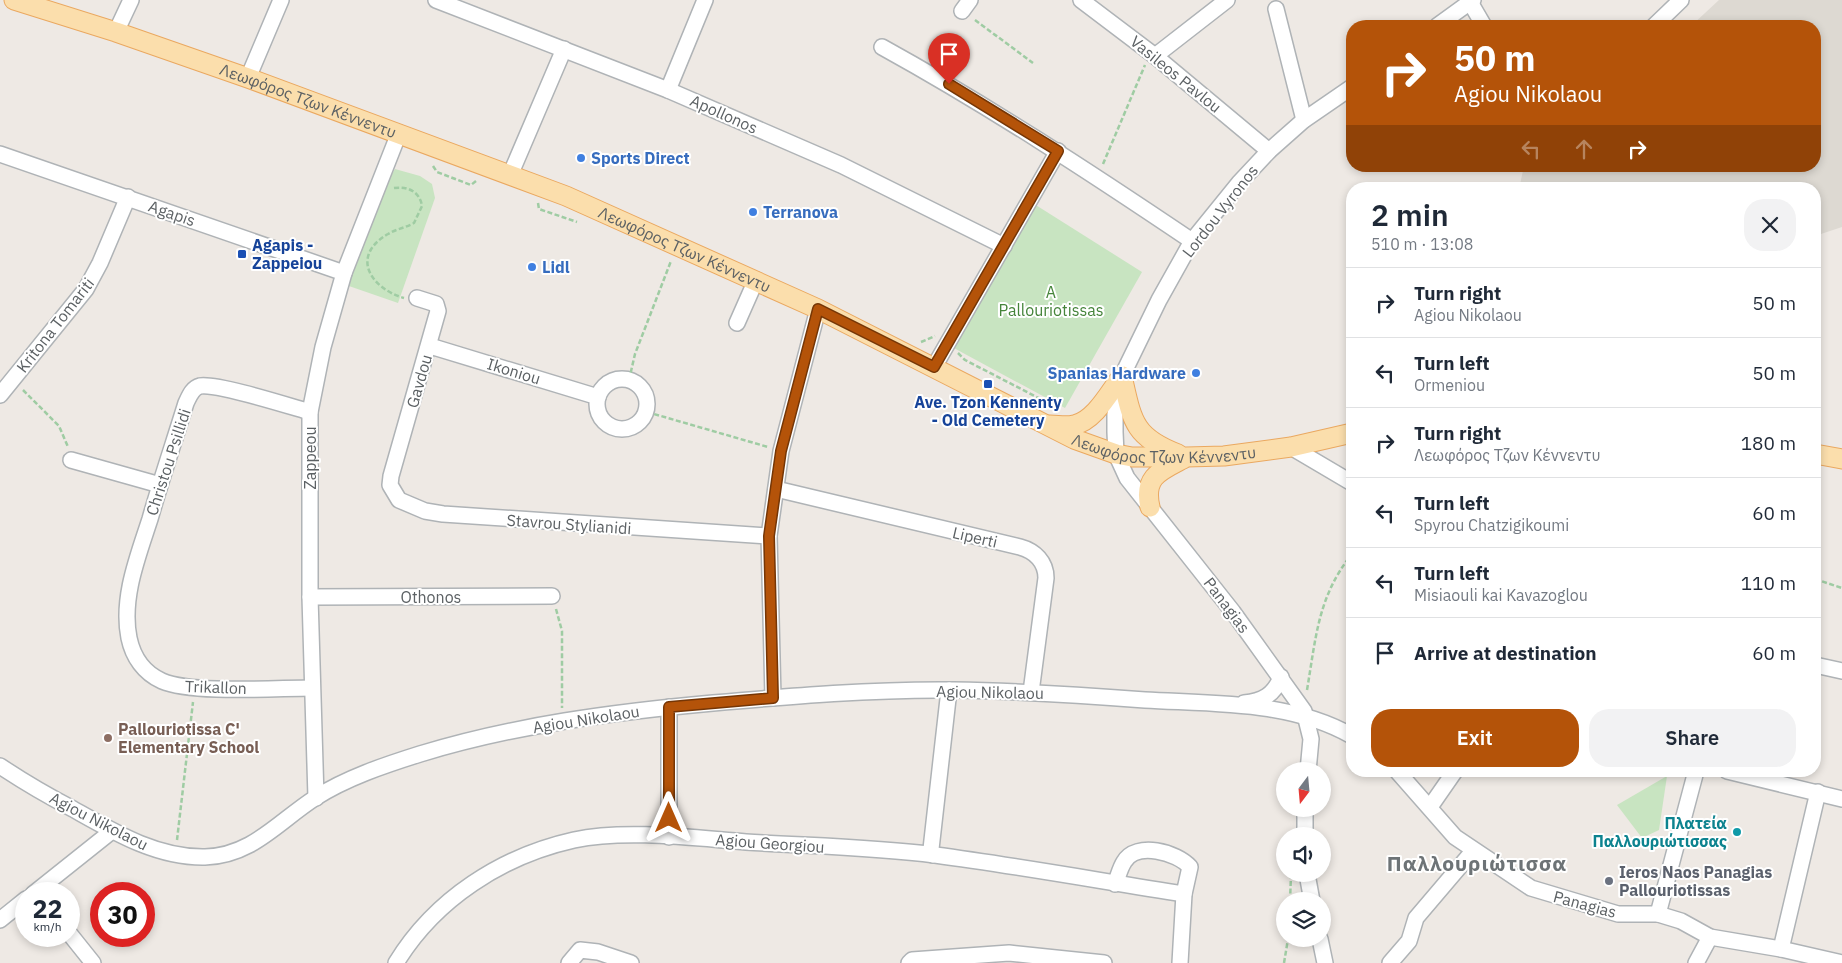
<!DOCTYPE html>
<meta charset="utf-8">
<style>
:root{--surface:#fff;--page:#f2f2f3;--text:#1f2937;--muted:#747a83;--line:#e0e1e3;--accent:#b45309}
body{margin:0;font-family:"IBM Plex Sans",sans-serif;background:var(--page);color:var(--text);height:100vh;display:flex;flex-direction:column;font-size:19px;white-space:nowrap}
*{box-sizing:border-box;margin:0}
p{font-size:16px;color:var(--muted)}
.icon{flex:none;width:28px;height:28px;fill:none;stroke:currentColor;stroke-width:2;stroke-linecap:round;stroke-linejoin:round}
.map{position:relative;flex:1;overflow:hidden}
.panel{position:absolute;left:1346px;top:182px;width:475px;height:595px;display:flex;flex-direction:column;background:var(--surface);border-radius:20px;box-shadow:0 2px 8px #0003}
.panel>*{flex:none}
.top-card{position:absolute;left:1346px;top:20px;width:475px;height:152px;border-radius:20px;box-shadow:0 2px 8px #0003;background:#b45309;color:#fff;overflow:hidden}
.needle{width:32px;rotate:196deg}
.tools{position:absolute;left:1276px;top:762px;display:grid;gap:10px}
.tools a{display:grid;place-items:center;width:55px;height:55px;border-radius:50%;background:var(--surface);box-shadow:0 2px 8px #0003;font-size:25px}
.speed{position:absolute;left:15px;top:882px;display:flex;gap:10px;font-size:25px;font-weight:700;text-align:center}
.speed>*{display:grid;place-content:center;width:65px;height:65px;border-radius:50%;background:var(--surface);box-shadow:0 2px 8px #0003;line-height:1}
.speed small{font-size:12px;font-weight:400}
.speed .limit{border:8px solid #d22;background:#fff;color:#111}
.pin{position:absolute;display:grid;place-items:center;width:42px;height:42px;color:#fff;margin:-51px -21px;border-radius:50% 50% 50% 0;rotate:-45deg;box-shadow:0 0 5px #0007}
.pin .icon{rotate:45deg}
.me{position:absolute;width:55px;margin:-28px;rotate:0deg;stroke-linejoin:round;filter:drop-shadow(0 0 4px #0008)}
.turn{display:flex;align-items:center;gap:18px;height:105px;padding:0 25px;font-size:22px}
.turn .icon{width:65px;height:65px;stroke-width:2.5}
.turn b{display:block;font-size:35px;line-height:42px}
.lanes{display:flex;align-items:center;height:48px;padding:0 25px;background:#0003;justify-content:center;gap:25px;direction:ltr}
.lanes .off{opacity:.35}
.round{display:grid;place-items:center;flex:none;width:52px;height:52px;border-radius:20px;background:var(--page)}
.head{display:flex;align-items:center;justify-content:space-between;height:85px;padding:0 25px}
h1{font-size:30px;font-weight:600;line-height:38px}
.primary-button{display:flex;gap:10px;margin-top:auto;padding:10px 25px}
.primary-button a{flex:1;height:58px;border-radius:20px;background:var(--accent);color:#fff;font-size:20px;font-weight:600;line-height:58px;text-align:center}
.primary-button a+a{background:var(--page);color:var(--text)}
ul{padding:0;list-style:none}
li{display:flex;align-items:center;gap:15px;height:70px;padding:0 25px;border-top:1px solid var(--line)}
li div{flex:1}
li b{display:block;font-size:19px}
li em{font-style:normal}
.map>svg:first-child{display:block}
.education{fill:#ddd9d2}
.green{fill:#c8e4c1}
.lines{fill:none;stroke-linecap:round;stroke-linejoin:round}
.minor-casing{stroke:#afb3b6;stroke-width:18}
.major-casing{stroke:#eaa860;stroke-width:21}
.path{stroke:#9fcca3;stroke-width:2.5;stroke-dasharray:5 2.5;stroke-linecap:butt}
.minor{stroke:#fff;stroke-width:15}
.major{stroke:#fbdeac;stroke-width:19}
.route-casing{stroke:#753606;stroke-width:12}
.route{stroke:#b45309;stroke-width:9}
.shop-dot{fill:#3f7fe0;stroke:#fff;stroke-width:2}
.transit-dot{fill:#1a4fb4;stroke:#fff;stroke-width:2}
.education-dot{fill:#8d6e63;stroke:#fff;stroke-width:2}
.culture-dot{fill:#0f9aa8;stroke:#fff;stroke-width:2}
.worship-dot{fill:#6b7280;stroke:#fff;stroke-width:2}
.labels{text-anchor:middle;stroke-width:4;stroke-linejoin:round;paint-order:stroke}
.street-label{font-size:16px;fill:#5c6164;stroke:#fff}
.shop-label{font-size:16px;font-weight:bold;fill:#366cbe;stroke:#fff;text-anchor:start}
.transit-label{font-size:16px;font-weight:bold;fill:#164399;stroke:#fff;text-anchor:start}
.park-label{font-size:16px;fill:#45843a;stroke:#fff}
.education-label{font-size:16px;font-weight:bold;fill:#785e54;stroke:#fff;text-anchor:start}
.culture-label{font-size:16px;font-weight:bold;fill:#0d838f;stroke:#fff;text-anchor:end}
.worship-label{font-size:16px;font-weight:bold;fill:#5b616d;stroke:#fff;text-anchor:start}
.district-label{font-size:21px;font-weight:bold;letter-spacing:1px;fill:#6d7376;stroke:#fff}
</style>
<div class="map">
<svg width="1842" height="963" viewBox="0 0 1842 963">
<rect width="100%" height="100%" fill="#eee9e4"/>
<path class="education" d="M1719,0H1842V227L1815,236V189H1519L1524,166H1815V26H1691Z"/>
<g class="green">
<path d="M395,169L420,176L432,184L435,198L398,303L346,285L385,185Z"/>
<path d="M1031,202L1142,272L1065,408L952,347Z"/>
<path d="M1667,776L1659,830L1642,838L1617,805Z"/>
</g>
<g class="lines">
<g class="minor-casing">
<g id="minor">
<path d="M436,0L668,90L841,165L1004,246"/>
<path d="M1081,0L1155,56L1269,151"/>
<path d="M1470,2L1484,26"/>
<path d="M1276,9L1304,120"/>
<path d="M962,11L970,0"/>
<path d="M1437,26L1473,0"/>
<path d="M1654,26L1681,0"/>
<path d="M116,32L131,0"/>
<path d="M882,47C989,106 1091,173 1192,241"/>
<path d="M1155,56L1227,0"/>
<path d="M248,78L281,0"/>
<path d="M668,90L705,0"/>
<path d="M0,154L344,273"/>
<path d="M511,173L564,49"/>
<path d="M417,298L436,304L438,311L391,476L390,485L399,500L425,511L443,514L769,536"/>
<path d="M737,323L756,280"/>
<path d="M430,346L598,397"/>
<path d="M934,367L1058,151"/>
<circle cx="622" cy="404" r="25"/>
<path d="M0,395L86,289L100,263L128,197"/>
<path d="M310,412C289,406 217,383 200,386C192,388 189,397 186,403C174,442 161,480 150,519C138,556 121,598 129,638C133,657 144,673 162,681C192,694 276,688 312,688"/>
<path d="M1291,447L1352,483"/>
<path d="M71,460L160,485"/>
<path d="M776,489L1020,547C1035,551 1046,562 1046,578L1031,692"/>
<path d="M310,597L552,596"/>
<path d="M1815,665L1842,671"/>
<path d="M773,698L769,536L781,451L818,309"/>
<path d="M1244,703C1263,701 1274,695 1281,677"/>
<path d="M669,707V837"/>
<path d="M0,766C24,782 48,796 73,809C114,832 157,858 205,857C252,856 279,821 315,798C346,778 385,765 420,754C515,725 614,712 713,703C793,696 874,689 954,690C1018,691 1081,695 1145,700C1214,704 1291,701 1352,736"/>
<path d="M1308,771L1311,739L1304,711L1233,612L1127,478L1116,454L1115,432V414L1122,376L1159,300L1192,241L1239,183L1269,151L1304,120L1352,87"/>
<path d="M1397,771L1455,837L1531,888L1618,914H1658L1681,921L1710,937L1781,949L1842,963"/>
<path d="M1727,771L1842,799"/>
<path d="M316,798L310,597V412L323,347L344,273L399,133"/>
<path d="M1430,807L1455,771"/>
<path d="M1305,836V809"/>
<path d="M933,855L931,849L949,690"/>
<path d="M1307,874L1312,901"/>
<path d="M1115,884C1118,877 1120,868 1124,862C1136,841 1177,852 1190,867L1184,894L1180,963"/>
<path d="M33,894L112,831"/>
<path d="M1658,914L1696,771"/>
<path d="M0,920L26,899"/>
<path d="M69,933L93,963"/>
<path d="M1320,939L1325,963"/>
<path d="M1781,949L1818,792"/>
<path d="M396,963C435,899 502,856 574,840C626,829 694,838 746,842C809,846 873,847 935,855C1018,866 1101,881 1184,894"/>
<path d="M569,963L580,950L598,952L631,963"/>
<path d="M909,963L912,960L1009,953L1104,963"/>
<path d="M1390,963L1409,941L1416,918L1473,851"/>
<path d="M1696,963L1710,937"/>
</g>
</g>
<g class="major-casing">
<g id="major">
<path id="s1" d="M14,0L116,32L248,78L566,196L818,309L1074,439L1116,454L1132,457H1186L1224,456L1291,447L1352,433"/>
<path d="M1122,376C1132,420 1133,437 1178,454"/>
<path d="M1050,425C1058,425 1066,427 1074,425C1095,421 1110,391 1122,376"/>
<path d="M1815,454L1842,459"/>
<path d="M1150,507C1143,477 1160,471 1183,459"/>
</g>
</g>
<g class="path">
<path d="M975,20L1033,63"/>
<path d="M1103,164L1145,65"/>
<path d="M433,166L437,172L471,185L476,181"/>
<path d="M394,188C408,186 420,192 422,206L414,223C405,228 396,229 388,234C350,256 370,288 404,298"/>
<path d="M538,203L539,209L577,222"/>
<path d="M921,342L935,336"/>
<path d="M958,353L965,360L1058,408"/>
<path d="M629,380L635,354L671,261"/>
<path d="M23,390L59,426L68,447"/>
<path d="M647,412L768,447"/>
<path d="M1815,579L1842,588"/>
<path d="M556,609L562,631V708"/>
<path d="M1307,690C1316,637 1318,596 1352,554"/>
<path d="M177,840L193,702"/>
<path d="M1290,901L1291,875"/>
<path d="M1284,963L1288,939"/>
</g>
<use href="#minor" class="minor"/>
<use href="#major" class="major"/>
</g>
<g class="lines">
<g class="route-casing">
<path id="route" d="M669,818V707L773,698L769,536L781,451L818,309L934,367L1058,151L949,84"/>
</g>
<use href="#route" class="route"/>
</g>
<g class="shop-dot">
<circle cx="581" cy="158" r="5"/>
<circle cx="753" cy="212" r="5"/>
<circle cx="532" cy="267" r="5"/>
<circle cx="1196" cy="373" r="5"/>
</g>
<g class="transit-dot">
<rect x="237" y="249" width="10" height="10" rx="2.5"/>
<rect x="983" y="379" width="10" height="10" rx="2.5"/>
</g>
<circle class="education-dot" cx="108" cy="738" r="5"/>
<circle class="culture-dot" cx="1737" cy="832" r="5"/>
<circle class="worship-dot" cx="1609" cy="881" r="5"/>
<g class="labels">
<g class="street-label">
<text transform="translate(1176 74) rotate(39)" y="6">Vasileos Pavlou</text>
<text dy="6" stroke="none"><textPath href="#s1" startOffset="311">Λεωφόρος Τζων Κέννεντυ</textPath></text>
<text transform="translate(724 114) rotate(24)" y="6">Apollonos</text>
<text transform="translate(1220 211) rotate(-52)" y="6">Lordou Vyronos</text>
<text transform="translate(172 213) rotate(19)" y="6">Agapis</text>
<text dy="6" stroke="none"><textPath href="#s1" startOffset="716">Λεωφόρος Τζων Κέννεντυ</textPath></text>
<text transform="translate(55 325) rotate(-52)" y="6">Kritona Tomariti</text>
<text transform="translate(514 371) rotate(17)" y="6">Ikoniou</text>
<text transform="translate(419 381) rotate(-74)" y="6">Gavdou</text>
<text dy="6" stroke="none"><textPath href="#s1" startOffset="1241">Λεωφόρος Τζων Κέννεντυ</textPath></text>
<text transform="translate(310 458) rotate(-90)" y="6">Zappeou</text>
<text transform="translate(168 462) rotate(-72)" y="6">Christou Psillidi</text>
<text transform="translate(569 524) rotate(4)" y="6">Stavrou Stylianidi</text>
<text transform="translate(975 537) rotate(13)" y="6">Liperti</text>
<text x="431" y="603">Othonos</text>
<text transform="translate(1227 605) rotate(53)" y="6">Panagias</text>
<text transform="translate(216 687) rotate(2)" y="6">Trikallon</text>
<text transform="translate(990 692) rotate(1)" y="6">Agiou Nikolaou</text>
<text transform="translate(586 719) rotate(-9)" y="6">Agiou Nikolaou</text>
<text transform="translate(99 821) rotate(27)" y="6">Agiou Nikolaou</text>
<text transform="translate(770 843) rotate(4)" y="6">Agiou Georgiou</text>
<text transform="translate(1585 904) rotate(15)" y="6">Panagias</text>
</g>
<g class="shop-label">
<text x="591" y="164">Sports Direct</text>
<text x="763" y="218">Terranova</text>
<text x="542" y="273">Lidl</text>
<text x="1186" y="379" text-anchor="end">Spanias Hardware</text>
</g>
<g class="transit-label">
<text x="252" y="251">Agapis -<tspan x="252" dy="18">Zappeiou</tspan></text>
<text x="988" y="408" text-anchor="middle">Ave. Tzon Kennenty<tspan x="988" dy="18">- Old Cemetery</tspan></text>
</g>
<g class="park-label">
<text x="1051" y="298">A<tspan x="1051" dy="18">Pallouriotissas</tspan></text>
</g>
<g class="education-label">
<text x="118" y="735">Pallouriotissa C'<tspan x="118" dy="18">Elementary School</tspan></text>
</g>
<g class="culture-label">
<text x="1727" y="829">Πλατεία<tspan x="1727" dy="18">Παλλουριώτισσας</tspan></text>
</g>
<g class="worship-label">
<text x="1619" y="878">Ieros Naos Panagias<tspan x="1619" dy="18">Pallouriotissas</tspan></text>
</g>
<g class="district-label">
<text x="1477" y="871">Παλλουριώτισσα</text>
</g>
</g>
</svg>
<div class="tools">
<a><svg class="needle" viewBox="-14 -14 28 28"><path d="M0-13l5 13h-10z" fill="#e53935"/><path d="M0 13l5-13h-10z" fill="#747a83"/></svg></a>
<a><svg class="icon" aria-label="sound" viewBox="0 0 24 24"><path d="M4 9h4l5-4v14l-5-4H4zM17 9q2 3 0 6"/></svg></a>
<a><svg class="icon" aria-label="layers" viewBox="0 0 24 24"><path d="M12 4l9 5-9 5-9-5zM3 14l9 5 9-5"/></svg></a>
</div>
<div class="speed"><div>22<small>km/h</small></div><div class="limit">30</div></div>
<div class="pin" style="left:949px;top:84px;background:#d93025"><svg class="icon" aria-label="arrive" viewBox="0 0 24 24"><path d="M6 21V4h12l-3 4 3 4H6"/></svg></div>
<svg class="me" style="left:669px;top:818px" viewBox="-20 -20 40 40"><path d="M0-17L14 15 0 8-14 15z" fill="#b45309" stroke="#fff" stroke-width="4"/></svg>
<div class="top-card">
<div class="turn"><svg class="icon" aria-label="right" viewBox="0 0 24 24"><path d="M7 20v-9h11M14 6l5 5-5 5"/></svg><div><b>50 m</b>Agiou Nikolaou</div></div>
<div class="lanes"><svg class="icon off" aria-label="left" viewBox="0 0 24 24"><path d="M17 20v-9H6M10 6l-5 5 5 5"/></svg><svg class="icon off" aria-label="ahead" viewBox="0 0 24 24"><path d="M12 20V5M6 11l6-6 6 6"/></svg><svg class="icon" aria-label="right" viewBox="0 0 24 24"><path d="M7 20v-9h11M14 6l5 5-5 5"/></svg></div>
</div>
<section class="panel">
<div class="head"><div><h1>2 min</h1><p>510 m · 13:08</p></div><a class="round"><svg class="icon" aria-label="close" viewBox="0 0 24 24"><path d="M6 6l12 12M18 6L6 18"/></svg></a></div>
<ul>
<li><svg class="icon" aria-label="right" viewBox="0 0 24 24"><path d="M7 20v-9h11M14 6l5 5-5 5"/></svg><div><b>Turn right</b><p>Agiou Nikolaou</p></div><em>50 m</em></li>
<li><svg class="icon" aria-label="left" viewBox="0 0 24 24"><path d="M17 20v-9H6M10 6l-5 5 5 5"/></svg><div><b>Turn left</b><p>Ormeniou</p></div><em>50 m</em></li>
<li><svg class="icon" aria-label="right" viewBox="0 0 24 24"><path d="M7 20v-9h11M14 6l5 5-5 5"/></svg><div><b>Turn right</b><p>Λεωφόρος Τζων Κέννεντυ</p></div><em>180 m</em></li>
<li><svg class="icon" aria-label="left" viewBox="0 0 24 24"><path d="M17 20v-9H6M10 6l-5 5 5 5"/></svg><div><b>Turn left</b><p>Spyrou Chatzigikoumi</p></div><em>60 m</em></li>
<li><svg class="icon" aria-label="left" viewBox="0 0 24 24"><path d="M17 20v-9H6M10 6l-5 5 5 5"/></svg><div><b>Turn left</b><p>Misiaouli kai Kavazoglou</p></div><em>110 m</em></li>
<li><svg class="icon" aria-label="arrive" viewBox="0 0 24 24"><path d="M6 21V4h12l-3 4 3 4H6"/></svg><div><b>Arrive at destination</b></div><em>60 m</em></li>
</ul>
<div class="primary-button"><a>Exit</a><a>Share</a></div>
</section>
</div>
